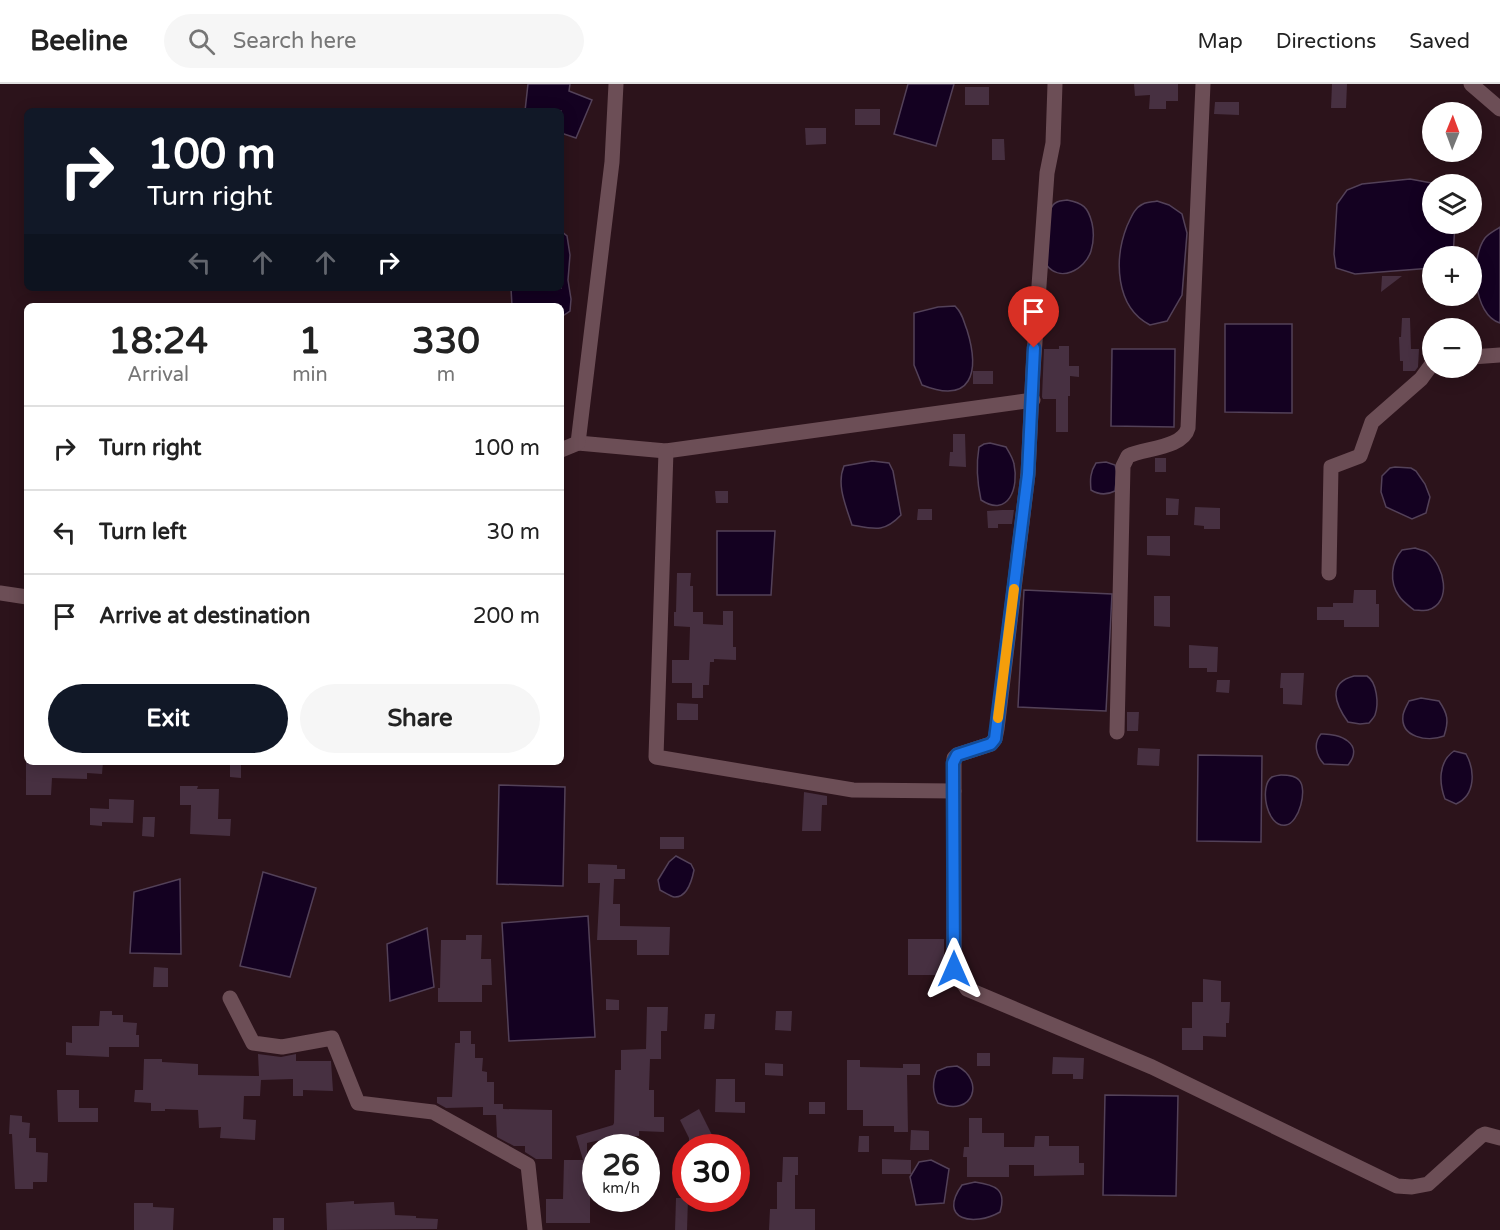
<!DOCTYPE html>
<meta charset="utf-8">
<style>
:root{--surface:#fff;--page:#f6f6f6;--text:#222;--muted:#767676;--line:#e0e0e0;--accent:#111827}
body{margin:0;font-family:"Varela Round",sans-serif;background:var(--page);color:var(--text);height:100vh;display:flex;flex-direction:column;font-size:22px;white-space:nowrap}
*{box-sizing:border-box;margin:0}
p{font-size:20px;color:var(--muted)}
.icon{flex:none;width:33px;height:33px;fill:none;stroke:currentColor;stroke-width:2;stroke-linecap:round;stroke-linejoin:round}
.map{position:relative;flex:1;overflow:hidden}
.side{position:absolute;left:24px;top:219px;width:540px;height:462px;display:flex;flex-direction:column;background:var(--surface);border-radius:9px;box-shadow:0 3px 15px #0003}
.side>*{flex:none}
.top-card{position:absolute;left:24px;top:24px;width:540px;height:183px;border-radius:9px;box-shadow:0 3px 15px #0003;background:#111827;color:#fff;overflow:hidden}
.needle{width:39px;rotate:1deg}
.tools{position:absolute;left:1422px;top:18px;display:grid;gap:12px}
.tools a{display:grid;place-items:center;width:60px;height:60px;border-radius:50%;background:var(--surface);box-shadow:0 3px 15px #0003;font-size:30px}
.speed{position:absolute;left:582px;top:1050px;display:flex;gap:12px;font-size:30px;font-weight:700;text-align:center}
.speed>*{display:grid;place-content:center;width:78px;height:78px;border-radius:50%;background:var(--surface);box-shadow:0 3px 15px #0003;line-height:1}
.speed small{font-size:15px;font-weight:400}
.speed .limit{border:9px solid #d22;background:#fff;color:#111}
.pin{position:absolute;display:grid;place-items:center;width:51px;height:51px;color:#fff;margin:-62px -26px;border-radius:50% 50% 50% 0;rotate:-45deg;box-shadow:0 0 6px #0007}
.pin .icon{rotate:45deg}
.me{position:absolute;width:66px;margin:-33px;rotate:0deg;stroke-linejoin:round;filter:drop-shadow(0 0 4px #0008)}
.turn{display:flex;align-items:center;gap:21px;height:126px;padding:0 24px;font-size:27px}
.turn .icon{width:78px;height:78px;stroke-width:2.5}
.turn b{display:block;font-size:42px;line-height:51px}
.lanes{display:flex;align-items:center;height:57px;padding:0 24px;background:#0003;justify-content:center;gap:30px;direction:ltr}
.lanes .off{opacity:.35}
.eta{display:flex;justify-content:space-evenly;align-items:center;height:102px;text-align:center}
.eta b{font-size:36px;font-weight:700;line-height:42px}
.cta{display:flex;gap:12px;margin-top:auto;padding:12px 24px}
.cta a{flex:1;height:69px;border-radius:36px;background:var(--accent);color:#fff;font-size:24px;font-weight:700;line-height:69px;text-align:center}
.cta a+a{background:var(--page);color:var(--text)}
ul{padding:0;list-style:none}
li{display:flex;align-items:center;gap:18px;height:84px;padding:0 24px;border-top:2px solid var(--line)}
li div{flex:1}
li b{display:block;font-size:22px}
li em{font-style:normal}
header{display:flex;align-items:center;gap:36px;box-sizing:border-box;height:84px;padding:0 30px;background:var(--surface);border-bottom:2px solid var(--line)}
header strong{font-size:28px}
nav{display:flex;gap:33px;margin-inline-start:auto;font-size:21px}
.search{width:420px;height:54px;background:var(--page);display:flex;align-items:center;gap:15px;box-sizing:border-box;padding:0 21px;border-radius:33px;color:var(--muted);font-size:22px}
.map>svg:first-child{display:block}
.water{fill:#140121;stroke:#534158;stroke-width:1.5}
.building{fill:#473041}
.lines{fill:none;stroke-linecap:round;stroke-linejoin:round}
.minor{stroke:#6c4e56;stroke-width:15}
.route-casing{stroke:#114b97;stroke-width:15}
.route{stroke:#1a73e8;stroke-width:10}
.slow{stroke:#f59e0b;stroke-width:10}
</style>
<header>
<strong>Beeline</strong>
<div class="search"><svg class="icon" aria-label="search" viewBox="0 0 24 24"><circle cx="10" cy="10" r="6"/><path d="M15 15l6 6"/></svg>Search here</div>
<nav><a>Map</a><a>Directions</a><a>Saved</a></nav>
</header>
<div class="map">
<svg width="1500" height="1146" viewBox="0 0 1500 1146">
<rect width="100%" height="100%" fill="#2c131b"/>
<g class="water">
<path d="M528,0H570L569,7L592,16L576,54L561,49V27H525Z"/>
<path d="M908,0H954L936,62L894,50Z"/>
<path d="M1410,95L1437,100H1432V140H1455L1453,172H1432V184L1355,190L1336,184L1334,170L1337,120L1347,106L1362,100Z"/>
<path d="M1067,116C1083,119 1088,123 1092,139C1094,148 1094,157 1091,167C1085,186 1059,200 1045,179C1046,165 1045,131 1053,121C1057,116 1062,117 1067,116Z"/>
<path d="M1157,117L1169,121L1182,130L1187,149L1182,211L1167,237L1150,241C1115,223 1114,175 1127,142C1131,134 1134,124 1143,120C1147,118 1153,118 1157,117Z"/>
<path d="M1500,143V239C1473,231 1470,174 1485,154C1488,150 1496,146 1500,143Z"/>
<path d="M561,147L567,152L570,171L568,196L571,215L570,227L561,233V222H512L511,204H561Z"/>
<path d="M955,222C963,230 963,236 967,246C980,288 972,321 922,301L914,281V229L938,223Z"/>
<path d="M1225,240H1292V329L1225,328Z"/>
<path d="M1112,265H1175L1174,343L1111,342Z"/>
<path d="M990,359L1006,363C1009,368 1013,374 1014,380C1019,403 1009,434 981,416C977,398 976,381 979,363L984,360Z"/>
<path d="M872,377L889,379L893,387L901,431C884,449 874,445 852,441C846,422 836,401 844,382Z"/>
<path d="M1106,378L1115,381L1117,388L1115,407C1107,411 1099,411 1091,406C1090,396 1090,388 1096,379Z"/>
<path d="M1395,383L1411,384L1416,387L1425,400L1430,413L1426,429L1412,435L1386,423L1381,408L1382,392L1390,384Z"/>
<path d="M717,447H775L771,511H717Z"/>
<path d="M1415,464C1419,466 1425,466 1428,469C1444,482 1453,518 1428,526C1425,527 1418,526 1414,526C1409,522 1402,517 1399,512C1389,498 1391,478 1402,466Z"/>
<path d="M1024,506L1112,510L1106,627L1018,623Z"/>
<path d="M1354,592H1367C1377,598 1379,620 1375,631C1375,632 1370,638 1369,639L1360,640L1348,638C1335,620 1327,599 1354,592Z"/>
<path d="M1421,614L1439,617C1448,630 1449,637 1444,652C1428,658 1400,654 1403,631C1404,626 1407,621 1409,617Z"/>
<path d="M1321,650C1340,649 1365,660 1348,681L1324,680C1316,672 1313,659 1321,650Z"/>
<path d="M1454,667L1466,670C1475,686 1476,711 1456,720L1445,715C1439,699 1438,678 1454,667Z"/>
<path d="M1198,671L1262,672L1261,758L1197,757Z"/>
<path d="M1281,691C1287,691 1295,691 1299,696C1308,705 1299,739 1286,741C1266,744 1259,701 1272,693C1274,692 1280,691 1281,691Z"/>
<path d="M499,701L565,703L563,802L497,800Z"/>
<path d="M676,772L691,780L694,786C692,796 687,814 674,813C670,812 664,808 660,806L658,796L669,778Z"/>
<path d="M263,788L316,804L290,893L240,882Z"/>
<path d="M180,795L181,870L130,869L134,808Z"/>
<path d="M588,832L595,953L509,957L502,839Z"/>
<path d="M427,844L434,903L390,917L387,860Z"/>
<path d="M957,982C985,996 974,1034 938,1019C932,1008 932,998 937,987L947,983Z"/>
<path d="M1105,1011L1178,1012L1176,1112L1103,1111Z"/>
<path d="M931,1076L949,1085L944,1119L916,1121L910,1093L919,1078Z"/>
<path d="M975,1098C995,1101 1007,1105 1000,1128C974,1143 937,1136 962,1101Z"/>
</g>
<g class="building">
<path d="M1134,0H1178V17H1166V25H1149L1150,11L1135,12Z"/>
<path d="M1332,0H1347L1346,24H1331Z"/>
<rect x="965" y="3" width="24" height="18"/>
<path d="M1215,18H1239V31L1214,30Z"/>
<rect x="855" y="25" width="25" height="16"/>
<path d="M805,44H826V60L806,61Z"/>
<path d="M992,55H1004L1005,76H992Z"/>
<path d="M1382,192H1402L1381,208Z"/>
<path d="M1402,234H1410L1411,265H1419L1418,283L1415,287H1403V277H1400L1399,253H1401Z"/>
<path d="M1059,262H1069V282H1079V293L1070,292V312H1068V348H1056V315H1043L1042,313L1044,265H1059Z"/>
<rect x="973" y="287" width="20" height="13"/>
<path d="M953,350H965L966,383L949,382L950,368H953Z"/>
<rect x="1155" y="374" width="11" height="14"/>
<path d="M715,407H728V419H716Z"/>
<path d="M1166,414L1179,415L1178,431H1166Z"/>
<path d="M1195,423L1220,424V445H1204V442L1194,441Z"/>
<path d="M918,425H932V436H917Z"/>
<path d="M1002,426H1014L1012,440H998V444H988L987,427Z"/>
<path d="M1147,452H1170V472L1147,471Z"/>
<path d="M677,489H691L690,502H693V528H703V540L723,541V527H733V563H736V576L714,575V578H710L709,601H703V614H692V599H672V576H689L690,543L674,542V528H676Z"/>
<path d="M1354,506H1376V520H1379V543H1344V536H1317V523H1333V519H1353Z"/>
<path d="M1154,512H1170V543L1154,542Z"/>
<path d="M1189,561L1218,563L1217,588H1207V584H1189Z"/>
<path d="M1281,589H1304L1302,621L1283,620V604H1280Z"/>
<path d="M1217,596H1230L1229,609L1216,608Z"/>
<path d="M677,619L698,620V636H677Z"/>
<path d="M1127,628H1139L1138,647H1127Z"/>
<path d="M1138,664L1160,665L1159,682L1137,681Z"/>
<path d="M26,678L73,681V678H103L102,690L87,689V695L52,694L51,711H26Z"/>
<path d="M230,678H241V694L230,693Z"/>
<path d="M180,702H198L197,705H219L218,735H231L230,752L190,750L191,721H180Z"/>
<path d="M804,708L827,712V721H822L821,747H802Z"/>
<path d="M109,715L134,716L133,739L102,738V742L90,741V724L109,725Z"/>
<path d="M143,733H155L154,753L142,752Z"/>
<rect x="660" y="753" width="24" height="12"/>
<path d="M588,780L617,781V785H625V795H614L613,820H620V842L670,843L669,871H637V856H597L600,799H588Z"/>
<path d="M466,851H482L481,875H491L492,901H482V918H438V904H440L441,856H466Z"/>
<path d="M908,855H944V885L946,891H908Z"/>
<path d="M154,883L168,884V903H153Z"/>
<path d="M1203,895L1221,897V918H1230L1229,939H1226V953L1203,952V966H1182V944H1192V918H1203Z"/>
<path d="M606,915L619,916V926H606Z"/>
<path d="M647,923H668L667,947H661V975H650L649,1006H654V1033H664V1048L639,1047V1052H617L587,1059V1087L596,1088V1102H590V1139H546V1115H563L564,1076H583L576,1052L613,1041L614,1039L615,986H621V966L646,965Z"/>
<path d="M100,927H112V931H123V938L137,939L136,951H139V963H109V973L66,971V958L72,959V942H99Z"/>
<path d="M776,927H792L791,947L775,946Z"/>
<path d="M705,930H715L714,945H704Z"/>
<path d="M460,947H471V960H475V974H483L482,987L487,988V998H494V1020H503V1025L552,1026V1075H536L525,1068V1062H514L497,1053L496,1031H483V1023L446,1024L437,1019V1013H452L455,959H460Z"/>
<rect x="977" y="969" width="13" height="13"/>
<path d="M258,970L281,973L296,970V977H331L333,1007L303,1006V1012H293V995L261,996L260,1012H244L243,1035L256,1036L255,1056L220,1054L221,1043L199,1044L198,1026L165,1025V1027H151V1019L134,1018L135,1006H143L144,975H162V978L198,980V991L259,992Z"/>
<path d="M1053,973L1084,974L1083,995H1073V990H1052Z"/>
<path d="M847,976H860V983L903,984V980H920V991H907L908,1048H894V1042H863V1026H847Z"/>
<path d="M765,979L783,980V992L765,991Z"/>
<path d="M716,995H735V1018H745V1029L715,1028Z"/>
<path d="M57,1006H79V1024H98V1038H58Z"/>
<rect x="809" y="1018" width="16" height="12"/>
<path d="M699,1025L712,1051V1064H689V1054L680,1036Z"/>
<path d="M10,1031L22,1032V1038L30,1039L29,1054H36V1068L48,1069L47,1098H33V1105H15L12,1050H9Z"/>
<path d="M969,1034H982V1049H1004V1063H1034L1035,1052H1049V1062H1079V1079H1084V1091L1034,1092V1081H1009V1093H967V1073H963L964,1063H969Z"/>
<path d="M911,1046L929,1047V1066H910Z"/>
<path d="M859,1052H869V1068H858Z"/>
<path d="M783,1073H798V1091H795V1125H815V1146H769L770,1125H777V1098H782Z"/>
<path d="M882,1075L911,1076V1090H882Z"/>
<path d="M676,1114H688L687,1146H675Z"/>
<path d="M354,1117V1120L394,1118L395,1131L416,1132V1134L438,1135L437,1145L327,1146L326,1119Z"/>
<path d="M134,1119H153V1123L174,1124L173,1146H134Z"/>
<rect x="273" y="1134" width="11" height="12"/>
</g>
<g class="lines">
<g class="minor">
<path d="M1471,0L1500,25"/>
<path d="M1472,273L1500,271"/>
<path d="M578,359L666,367L1033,316"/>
<path d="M561,366L578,359L612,78L616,0"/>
<path d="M666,367L656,673L853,706L954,707V674L957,671L991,660L995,655L997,645L1028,390L1033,286L1047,89L1053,59L1055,0"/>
<path d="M1329,489L1331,383L1360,372L1372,338L1421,295L1432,280"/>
<path d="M0,509L27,513"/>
<path d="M1117,648L1123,382L1128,372C1145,364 1183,364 1188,344L1203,0"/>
<path d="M954,707V885L967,905L1152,983L1397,1102L1412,1103L1428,1100L1481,1052L1485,1050L1500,1054"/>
<path d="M230,914L253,959L282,963L332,954L358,1019L433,1028L528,1081L535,1146"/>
</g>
</g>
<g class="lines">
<g class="route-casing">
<path id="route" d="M954,885L953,679L957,671L991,660L995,655L1028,390L1034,264"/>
</g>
<use href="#route" class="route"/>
<path class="slow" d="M998,634L1014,505"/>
</g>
</svg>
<div class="tools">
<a><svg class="needle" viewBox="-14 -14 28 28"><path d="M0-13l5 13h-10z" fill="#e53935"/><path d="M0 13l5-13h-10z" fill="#767676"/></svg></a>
<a><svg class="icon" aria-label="layers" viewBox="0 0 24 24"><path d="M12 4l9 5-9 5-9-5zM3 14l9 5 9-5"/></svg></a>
<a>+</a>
<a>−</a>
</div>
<div class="speed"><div>26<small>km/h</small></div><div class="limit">30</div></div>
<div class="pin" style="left:1034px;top:264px;background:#d93025"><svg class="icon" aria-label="arrive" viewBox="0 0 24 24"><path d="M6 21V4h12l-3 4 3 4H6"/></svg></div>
<svg class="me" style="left:954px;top:885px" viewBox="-20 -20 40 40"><path d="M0-17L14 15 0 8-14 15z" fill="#1a73e8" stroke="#fff" stroke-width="4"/></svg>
<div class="top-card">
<div class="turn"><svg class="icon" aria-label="right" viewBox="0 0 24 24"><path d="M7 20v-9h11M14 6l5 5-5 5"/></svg><div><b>100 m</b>Turn right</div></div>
<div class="lanes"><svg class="icon off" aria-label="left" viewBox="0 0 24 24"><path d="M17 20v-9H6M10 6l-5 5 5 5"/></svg><svg class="icon off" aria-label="ahead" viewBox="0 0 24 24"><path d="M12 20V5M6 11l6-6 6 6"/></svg><svg class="icon off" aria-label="ahead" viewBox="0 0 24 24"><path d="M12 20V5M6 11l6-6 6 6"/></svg><svg class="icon" aria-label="right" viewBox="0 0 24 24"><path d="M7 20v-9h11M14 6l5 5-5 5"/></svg></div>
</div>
<section class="side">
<div class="eta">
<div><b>18:24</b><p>Arrival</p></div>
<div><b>1</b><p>min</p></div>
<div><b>330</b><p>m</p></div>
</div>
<ul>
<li><svg class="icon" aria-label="right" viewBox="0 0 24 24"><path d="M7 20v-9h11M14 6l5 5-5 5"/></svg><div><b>Turn right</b></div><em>100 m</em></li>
<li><svg class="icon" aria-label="left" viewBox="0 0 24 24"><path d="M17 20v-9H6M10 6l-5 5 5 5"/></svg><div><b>Turn left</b></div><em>30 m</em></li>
<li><svg class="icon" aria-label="arrive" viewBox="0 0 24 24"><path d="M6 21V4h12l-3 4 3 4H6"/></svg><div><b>Arrive at destination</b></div><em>200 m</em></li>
</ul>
<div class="cta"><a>Exit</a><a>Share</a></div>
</section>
</div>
